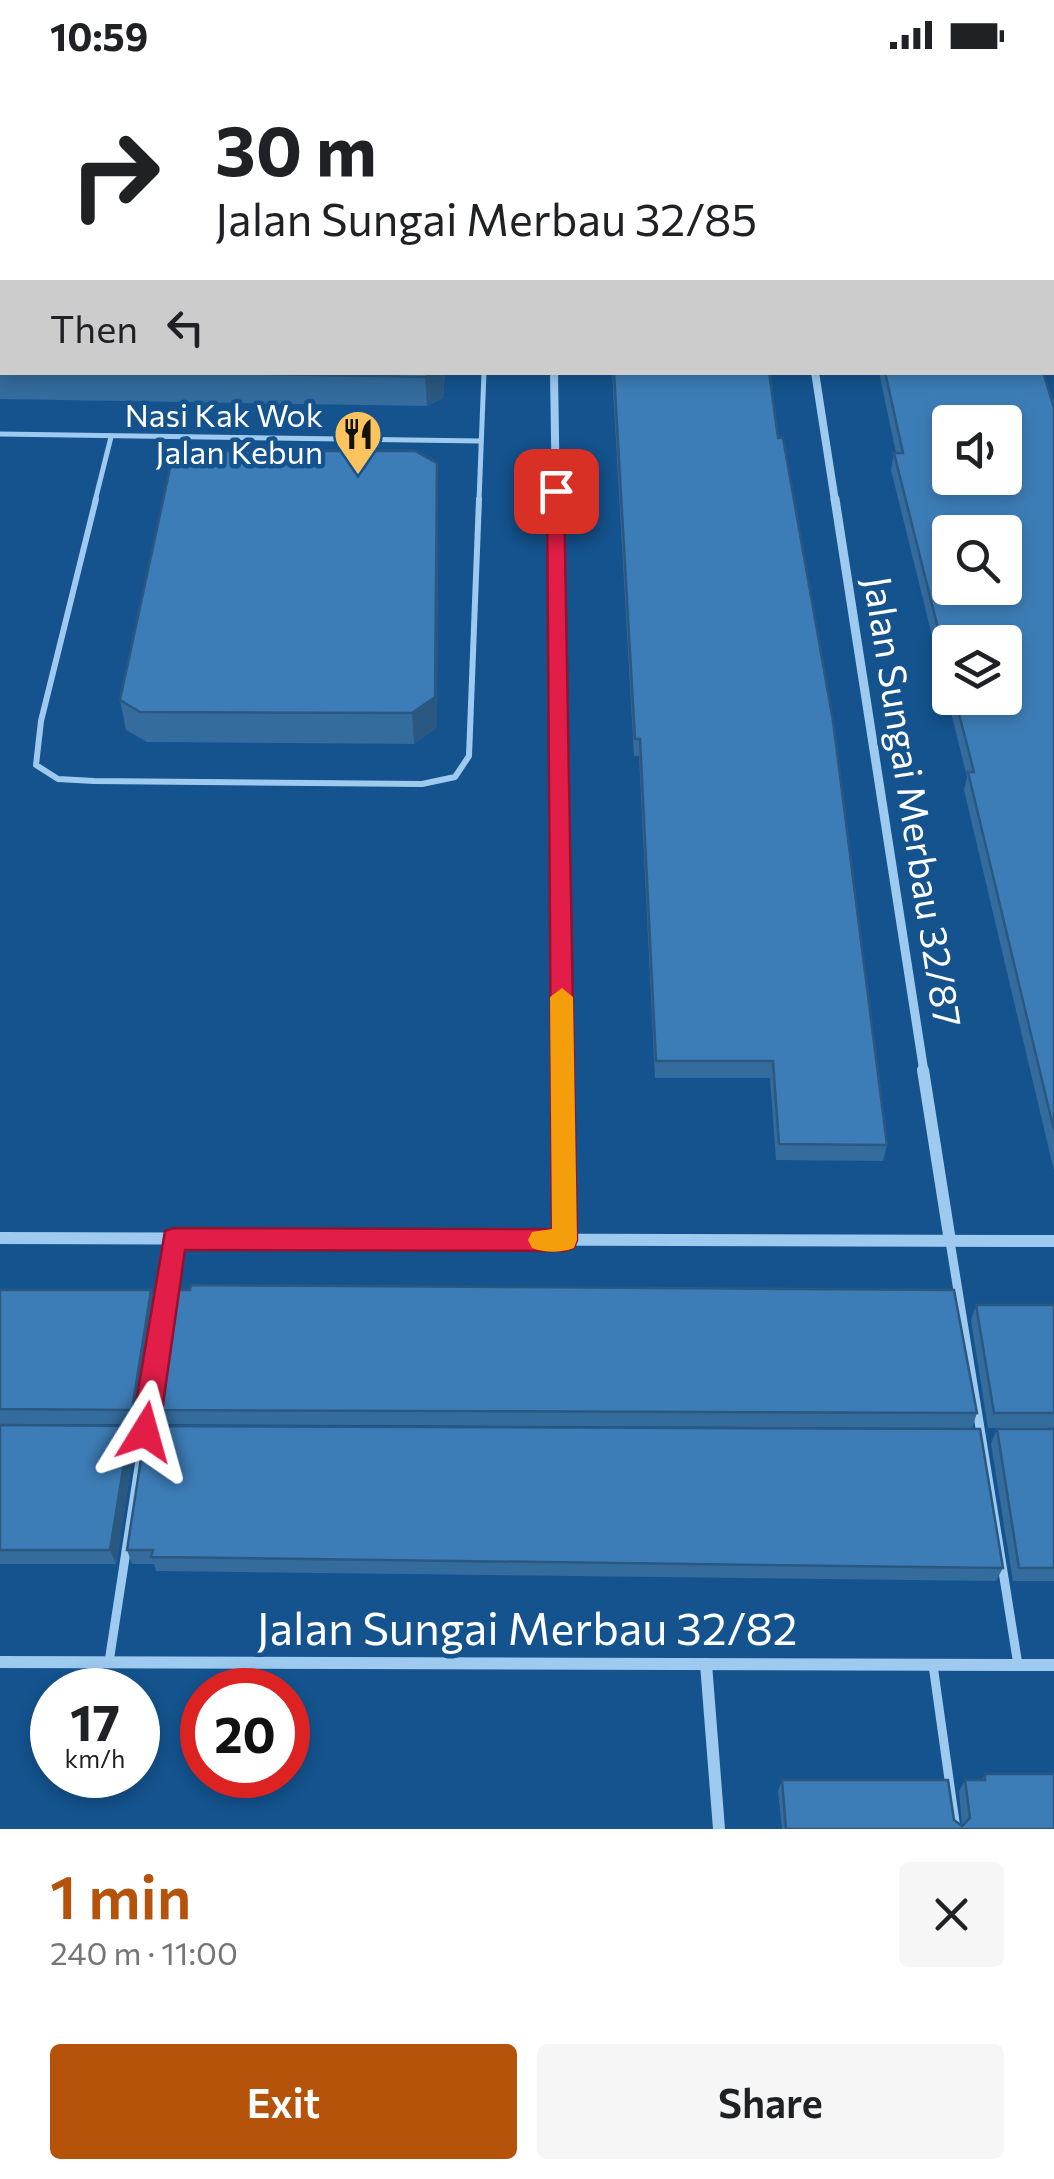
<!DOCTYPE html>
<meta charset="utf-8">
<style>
:root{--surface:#fff;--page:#f6f6f6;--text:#202124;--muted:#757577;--accent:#b45309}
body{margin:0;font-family:Commissioner,sans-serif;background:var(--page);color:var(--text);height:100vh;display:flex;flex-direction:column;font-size:38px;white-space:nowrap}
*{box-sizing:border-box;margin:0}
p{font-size:32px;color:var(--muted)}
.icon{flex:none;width:55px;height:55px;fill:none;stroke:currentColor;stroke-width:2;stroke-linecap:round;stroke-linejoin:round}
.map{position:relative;height:1759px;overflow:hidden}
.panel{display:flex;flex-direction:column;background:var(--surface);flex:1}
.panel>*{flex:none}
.hud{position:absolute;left:0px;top:0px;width:1055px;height:305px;box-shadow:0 5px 15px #0003;background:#fff;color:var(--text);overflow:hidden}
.buttons{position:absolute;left:932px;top:335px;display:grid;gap:20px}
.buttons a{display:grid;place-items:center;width:90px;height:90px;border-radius:10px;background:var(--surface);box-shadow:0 5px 15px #0003;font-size:50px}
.speed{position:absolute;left:30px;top:1598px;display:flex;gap:20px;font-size:50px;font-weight:700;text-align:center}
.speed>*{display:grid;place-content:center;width:130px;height:130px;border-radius:50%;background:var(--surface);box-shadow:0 5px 15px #0003;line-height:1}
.speed small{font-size:25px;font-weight:400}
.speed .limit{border:15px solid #d22;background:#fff;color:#111}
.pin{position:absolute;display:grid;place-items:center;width:85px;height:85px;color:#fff;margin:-42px;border-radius:20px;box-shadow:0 5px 15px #0006}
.me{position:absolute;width:110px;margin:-55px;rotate:8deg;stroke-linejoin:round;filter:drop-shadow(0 0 8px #0008)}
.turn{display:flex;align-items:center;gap:35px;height:210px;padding:0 50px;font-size:45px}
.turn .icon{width:130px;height:130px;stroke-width:2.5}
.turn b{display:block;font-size:70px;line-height:85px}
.then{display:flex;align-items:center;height:95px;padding:0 50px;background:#0003;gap:20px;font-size:38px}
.round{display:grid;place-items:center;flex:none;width:105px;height:105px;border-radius:10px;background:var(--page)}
.headline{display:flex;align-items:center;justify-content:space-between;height:170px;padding:0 50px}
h1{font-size:60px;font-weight:600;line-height:75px;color:var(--accent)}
.button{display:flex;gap:20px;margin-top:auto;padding:20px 50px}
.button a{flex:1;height:115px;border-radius:10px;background:var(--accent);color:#fff;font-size:40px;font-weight:600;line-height:115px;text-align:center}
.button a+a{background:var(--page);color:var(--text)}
.status{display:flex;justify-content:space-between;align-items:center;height:70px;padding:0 50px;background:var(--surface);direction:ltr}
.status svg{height:28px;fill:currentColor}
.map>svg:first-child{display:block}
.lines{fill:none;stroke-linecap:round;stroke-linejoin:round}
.lane-far2{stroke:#9ecaf0;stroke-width:5}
.lane-far1{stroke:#9ecaf0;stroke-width:6}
.lane{stroke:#9ecaf0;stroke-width:9}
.street-far2{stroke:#9ecaf0;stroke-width:8}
.street-far1{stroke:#9ecaf0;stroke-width:9}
.street{stroke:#9ecaf0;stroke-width:12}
.secondary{fill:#cce5fb;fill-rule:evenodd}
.wall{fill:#346c9d;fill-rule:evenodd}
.shaded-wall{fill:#2b5880}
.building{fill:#3d7db7;stroke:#2b5880;stroke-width:2.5;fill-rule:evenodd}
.route{fill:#e11d48;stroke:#92132f;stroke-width:2.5}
.slow{fill:#f59e0b}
.labels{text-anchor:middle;stroke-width:9;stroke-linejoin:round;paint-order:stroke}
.far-poi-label{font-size:32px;fill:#fff;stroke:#14538e;text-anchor:end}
.street-label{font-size:38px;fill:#fff;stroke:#14538e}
.near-street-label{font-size:45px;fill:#fff;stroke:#14538e}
</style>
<div class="status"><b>10:59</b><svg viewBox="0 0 49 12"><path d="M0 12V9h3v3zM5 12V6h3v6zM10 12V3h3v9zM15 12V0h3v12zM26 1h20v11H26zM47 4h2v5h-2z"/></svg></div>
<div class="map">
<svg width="1054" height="1759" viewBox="0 0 1054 1759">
<rect width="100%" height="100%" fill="#14538e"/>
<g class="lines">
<g class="lane-far2">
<path d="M0,364L480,371"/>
<path d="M95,431L111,367"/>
<path d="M479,431L484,302"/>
</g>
<path class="lane-far1" d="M96,429L41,651L36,695L58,709L94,711L422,714L455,707L469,686L479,429"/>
<g class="lane">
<path d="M950,1171L1018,1595"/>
<path d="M124,1362L155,1363"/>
<path d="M109,1592L174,1169"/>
<path d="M933,1595L956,1759"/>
</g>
<g class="street-far2">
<path d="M1052,229L1054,234"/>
<path d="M554,302L556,431"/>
<path d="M815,302L835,431"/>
</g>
<g class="street-far1">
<path d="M556,429L563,1002"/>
<path d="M835,429L924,1002"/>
</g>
<g class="street">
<path d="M563,1000L565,1170"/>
<path d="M923,1000L950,1171"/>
<path d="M0,1168L1054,1171"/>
<path d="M0,1592L1054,1595"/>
<path d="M706,1594L719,1759"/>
</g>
<g class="secondary">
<rect x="0" y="109" width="2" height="8"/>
<rect x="1052" y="134" width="2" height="8"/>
</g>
</g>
<g class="wall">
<path d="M0,168H2V302H445L443,328L427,336L0,329Z"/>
<path d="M612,302H769L887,1075L883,1091L776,1090L770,1008H655L639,686H634Z"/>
<path d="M879,302H1043L1054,338V1101L964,720L967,707L891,400L894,383H896ZM950,572L1005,628H950Z"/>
<path d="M438,423L437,657L414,674L147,672L126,660L120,630Z"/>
<path d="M0,1220H151L156,1236L137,1354H0Z"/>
<path d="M976,1235H1054V1358H988L971,1250Z"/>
<path d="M149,1340L977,1343L972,1358L154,1354Z"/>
<path d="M0,1355L130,1356L135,1371L116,1494H0Z"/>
<path d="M997,1359H1054V1511H1013L991,1374Z"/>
<path d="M127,1480L1003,1498L996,1511L156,1501L154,1494H132Z"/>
<path d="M985,1704L1054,1759H782L778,1721L782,1710L954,1750L962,1756L959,1721L965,1710H982Z"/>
</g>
<g class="shaded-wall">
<path d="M434,302H445L443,328L427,336L425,307Z"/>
<path d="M437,393L438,423L437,657L414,674L412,643Z"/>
<path d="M151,1220L156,1236L137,1354L132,1340Z"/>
<path d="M130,1356L135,1371L116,1494L110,1480Z"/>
</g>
<g class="building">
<path d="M0,168H2V300H0V253L1,250L0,248Z"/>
<path d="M160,302H434L425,307Z"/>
<path d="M614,302H769L778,368H783L833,651L887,1075L779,1074L773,991H656L640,669H635Z"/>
<path d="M885,302H1043L1054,338V1060L968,702H974L955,628H1005V572H950V606L894,383H903ZM950,352H1005V408H950ZM950,462H1005V518H950Z"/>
<path d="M192,381H415L437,393L435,627L412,643L140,642L120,630L172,389Z"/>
<path d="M191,1215L954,1220L977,1343L149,1340L168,1220H190Z"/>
<path d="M0,1220H151L132,1340L0,1339Z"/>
<path d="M976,1235H1054V1343H994Z"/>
<path d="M0,1355L130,1356L110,1480H0Z"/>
<path d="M146,1356L980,1359L1003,1498L151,1487L153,1480H127Z"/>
<path d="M997,1359H1054V1498H1019Z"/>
<path d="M985,1704H1054V1759H786L782,1710H948L954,1750L962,1756L970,1748L965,1710H985Z"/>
</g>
<path class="route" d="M556,415L564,421L577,1170L574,1178L564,1181L185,1180L159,1362L155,1372L145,1375L135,1372L131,1362L165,1161L174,1158L552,1159L547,421Z"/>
<path class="slow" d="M562,918L573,927L577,1170L574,1178C560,1183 545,1183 532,1178L528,1170L532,1162L552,1159L550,927Z"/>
<defs>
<g id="restaurant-pin" transform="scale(2.5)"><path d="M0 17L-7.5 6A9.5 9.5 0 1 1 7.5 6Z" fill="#ffc35d" stroke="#14538e"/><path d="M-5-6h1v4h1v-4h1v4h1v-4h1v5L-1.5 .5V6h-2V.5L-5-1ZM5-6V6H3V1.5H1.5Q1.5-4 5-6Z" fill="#111"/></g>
</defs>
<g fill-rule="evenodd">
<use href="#restaurant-pin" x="358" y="364"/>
</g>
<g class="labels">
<g class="far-poi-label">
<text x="323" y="357">Nasi Kak Wok<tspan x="323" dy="37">Jalan Kebun</tspan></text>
</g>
<g class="street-label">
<text transform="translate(912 732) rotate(81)" y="13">Jalan Sungai Merbau 32/87</text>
</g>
<g class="near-street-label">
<text x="527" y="1575">Jalan Sungai Merbau 32/82</text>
</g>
</g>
</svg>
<div class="buttons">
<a><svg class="icon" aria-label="sound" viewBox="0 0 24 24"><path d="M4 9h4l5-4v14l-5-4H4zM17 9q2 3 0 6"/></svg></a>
<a><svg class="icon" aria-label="search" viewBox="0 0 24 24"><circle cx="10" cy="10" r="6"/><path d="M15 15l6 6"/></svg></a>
<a><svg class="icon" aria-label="layers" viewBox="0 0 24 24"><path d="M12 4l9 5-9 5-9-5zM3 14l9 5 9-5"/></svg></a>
</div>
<div class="speed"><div>17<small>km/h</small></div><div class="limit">20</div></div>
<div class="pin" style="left:556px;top:421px;background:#d93025"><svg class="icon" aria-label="arrive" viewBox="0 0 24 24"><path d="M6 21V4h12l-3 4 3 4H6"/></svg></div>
<svg class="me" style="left:145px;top:1362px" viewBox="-20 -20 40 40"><path d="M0-17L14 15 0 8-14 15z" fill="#e11d48" stroke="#fff" stroke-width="4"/></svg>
<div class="hud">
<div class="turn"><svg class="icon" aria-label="right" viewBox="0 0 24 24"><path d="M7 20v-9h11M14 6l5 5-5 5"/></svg><div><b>30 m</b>Jalan Sungai Merbau 32/85</div></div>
<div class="then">Then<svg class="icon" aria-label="left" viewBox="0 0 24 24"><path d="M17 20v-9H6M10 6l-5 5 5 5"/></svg></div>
</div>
</div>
<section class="panel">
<div class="headline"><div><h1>1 min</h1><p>240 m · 11:00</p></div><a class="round"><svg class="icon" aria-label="close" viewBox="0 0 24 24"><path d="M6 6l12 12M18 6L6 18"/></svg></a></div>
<div class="button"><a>Exit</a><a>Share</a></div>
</section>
